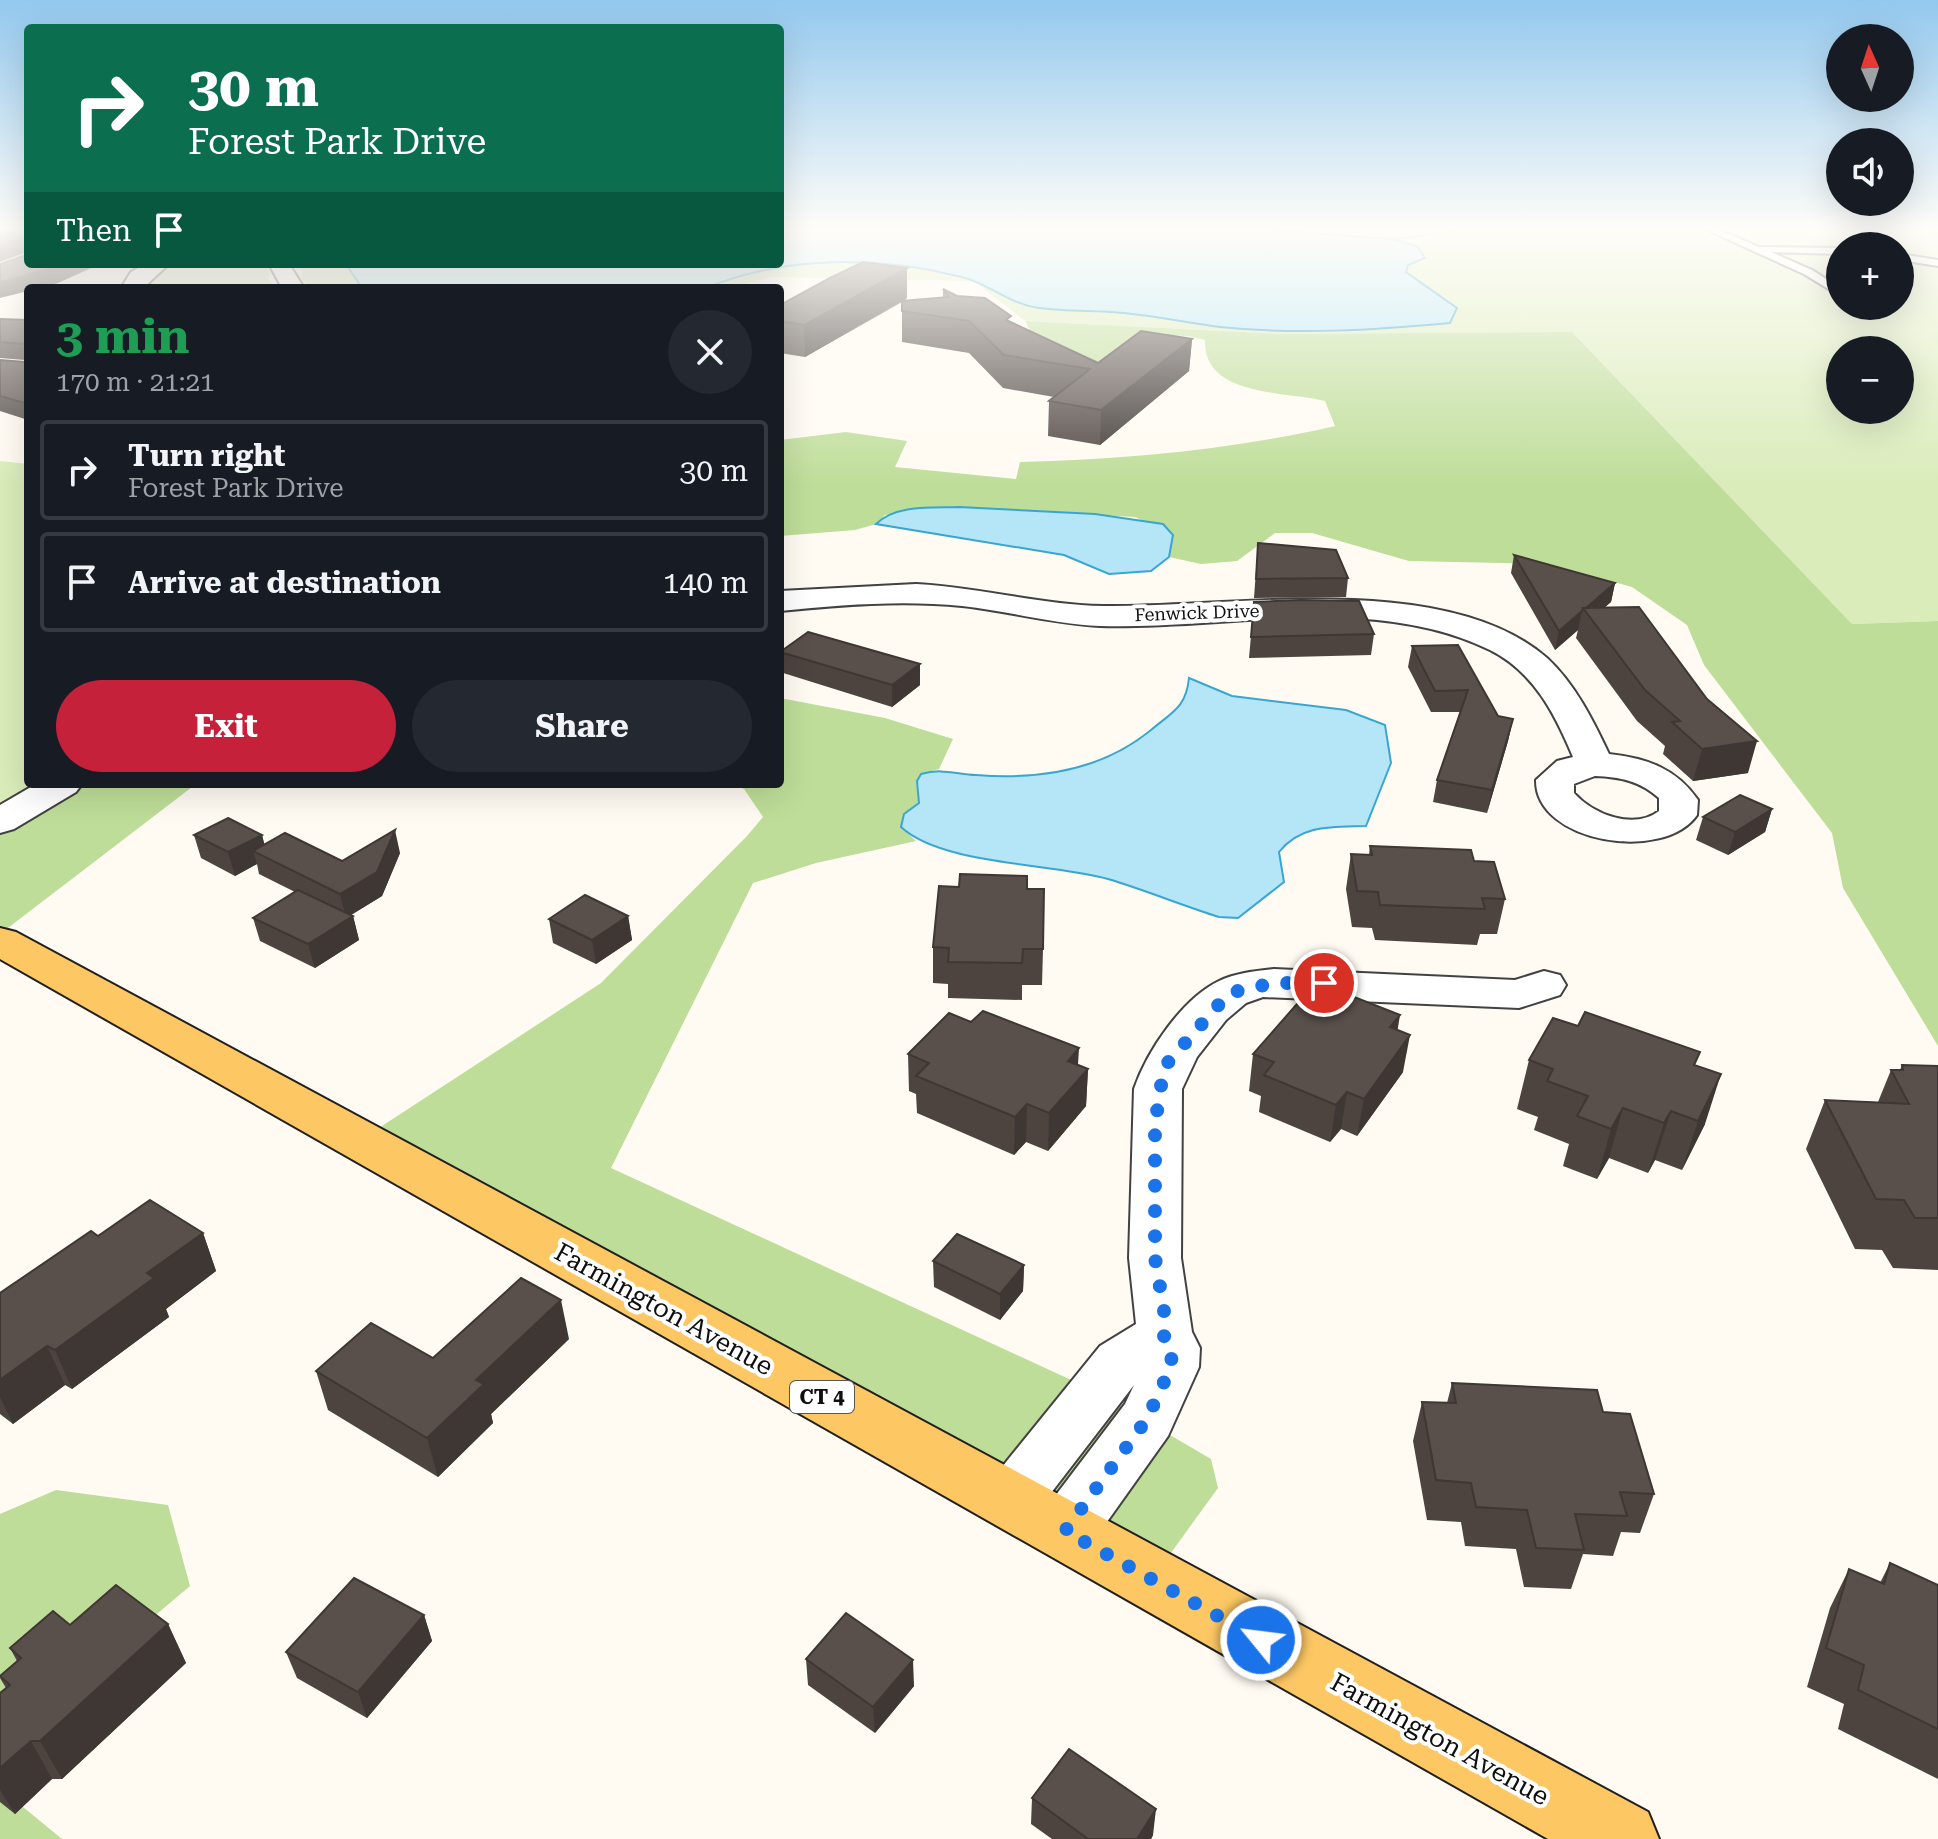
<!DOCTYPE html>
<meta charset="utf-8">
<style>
:root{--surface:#171b24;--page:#242831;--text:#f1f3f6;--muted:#9ea1a6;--line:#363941;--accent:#c6213b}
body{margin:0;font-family:"Roboto Serif",serif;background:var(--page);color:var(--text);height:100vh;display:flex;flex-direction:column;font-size:30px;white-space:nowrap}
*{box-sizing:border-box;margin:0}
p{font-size:26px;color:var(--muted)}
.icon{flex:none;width:44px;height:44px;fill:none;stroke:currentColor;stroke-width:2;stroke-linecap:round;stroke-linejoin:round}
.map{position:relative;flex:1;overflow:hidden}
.sheet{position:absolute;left:24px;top:284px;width:760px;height:504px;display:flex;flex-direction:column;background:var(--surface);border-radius:8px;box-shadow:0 8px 32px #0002}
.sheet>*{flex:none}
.top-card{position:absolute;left:24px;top:24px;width:760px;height:244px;border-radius:8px;box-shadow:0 8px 32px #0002;background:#0b6e4f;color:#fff;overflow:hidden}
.needle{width:52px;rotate:357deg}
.buttons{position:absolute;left:1826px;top:24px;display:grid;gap:16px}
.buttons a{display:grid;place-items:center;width:88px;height:88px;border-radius:50%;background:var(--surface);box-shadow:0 8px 32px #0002;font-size:40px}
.pin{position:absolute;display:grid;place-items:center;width:68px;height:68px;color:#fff;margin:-34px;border:4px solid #fff;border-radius:50%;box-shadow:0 2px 8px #0007}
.me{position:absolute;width:88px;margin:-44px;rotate:299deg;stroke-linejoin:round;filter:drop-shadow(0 0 6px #0008)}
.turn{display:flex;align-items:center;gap:28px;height:168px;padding:0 32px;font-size:36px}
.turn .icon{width:104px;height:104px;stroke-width:2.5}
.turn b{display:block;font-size:56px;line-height:68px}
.then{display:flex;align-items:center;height:76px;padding:0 32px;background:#0003;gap:16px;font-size:30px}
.round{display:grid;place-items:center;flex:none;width:84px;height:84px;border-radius:42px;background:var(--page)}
.head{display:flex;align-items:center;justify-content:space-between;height:136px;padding:0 32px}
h1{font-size:48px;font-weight:700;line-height:60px;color:#1e9e55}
.button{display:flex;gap:16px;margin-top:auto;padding:16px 32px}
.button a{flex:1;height:92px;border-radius:48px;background:var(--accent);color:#fff;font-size:32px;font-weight:700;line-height:92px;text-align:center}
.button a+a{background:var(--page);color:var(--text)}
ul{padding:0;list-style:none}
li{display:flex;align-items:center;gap:24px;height:100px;margin:0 16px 12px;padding:0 16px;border:4px solid var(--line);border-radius:8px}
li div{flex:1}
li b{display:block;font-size:30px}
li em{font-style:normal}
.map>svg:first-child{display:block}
.green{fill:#d9ecb9;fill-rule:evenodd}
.forest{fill:#bedd98}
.water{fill:#b5e6f8;stroke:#39a6d2;stroke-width:2}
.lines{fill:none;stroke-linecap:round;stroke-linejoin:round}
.stream{fill:#39a6d2;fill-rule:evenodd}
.lane-casing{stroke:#424242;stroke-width:4}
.street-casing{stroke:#424242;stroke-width:4}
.primary-casing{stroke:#202020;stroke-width:4}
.lane{fill:#fff;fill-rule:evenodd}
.street{fill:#fff;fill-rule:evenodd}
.primary{fill:#fdc764;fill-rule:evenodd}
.wall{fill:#4d4440}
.shaded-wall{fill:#3e3734}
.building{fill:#594f4b;stroke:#3e3734;stroke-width:2}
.route{stroke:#1a73e8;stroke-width:14;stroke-dasharray:0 25.2}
.labels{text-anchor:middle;stroke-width:8;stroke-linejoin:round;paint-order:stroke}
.far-street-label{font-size:18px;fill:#0f0f0f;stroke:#fff}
.shield{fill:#fff;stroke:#575757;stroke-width:2}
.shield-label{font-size:20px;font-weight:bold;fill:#0f0f0f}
.near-street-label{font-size:26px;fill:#0f0f0f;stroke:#fff}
</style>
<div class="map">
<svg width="1938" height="1839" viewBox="0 0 1938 1839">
<rect width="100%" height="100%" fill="#fffbf2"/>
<g class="green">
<path d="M780,230H1938V621L1852,624L1572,332L1282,334L1025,321L974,281L770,277L731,288H314L302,281L301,264H780ZM1840,246H1900V306H1840ZM1840,350H1900V410H1840Z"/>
<path d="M167,264H268L269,281L279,288H147L144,285Z"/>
<path d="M0,461L28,464V784H63L0,821Z"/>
</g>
<g class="forest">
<path d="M1025,321L1282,334L1572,332L1852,624L1938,621V1046L1843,888L1832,833L1704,665L1687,625L1632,587L1550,564L1409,561L1312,533H1275L1237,561L1201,564L1169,557L1173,535L1135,517L959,507L885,515L876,524L855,530L780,536V440L846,432L907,441L895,467L1016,479L1020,462C1127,459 1231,450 1335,426L1325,401C1285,391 1203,397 1205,340C1160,327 1141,344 1103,365L1037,344Z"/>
<path d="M780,698L885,718L953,739L939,769L921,774L917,781L919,803L901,827L916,841L816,863L753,883L611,1168L1095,1391L1211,1459L1218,1488L1152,1579L362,1139L601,983L747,836L763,817L744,789L733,784H780Z"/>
<path d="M63,784H196L0,934V821Z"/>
<path d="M56,1490L168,1505L190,1586L3,1744L23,1807L62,1839H0V1514Z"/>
</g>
<g class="water">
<path d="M780,230H1271L1392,239L1417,246L1425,258L1408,265L1406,272L1457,308L1450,323C1374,330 1297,335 1220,327C1188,323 1156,316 1124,313C1096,310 1068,312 1040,308C1010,305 990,284 962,277C879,256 786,255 706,288H362L346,264H780Z"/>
<path d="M959,507L1095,514L1163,524L1173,535L1169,557L1151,571L1109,574L1064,555L876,524C896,504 933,508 959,507Z"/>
<path d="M1189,678L1232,696L1346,710L1385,725L1391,763L1366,826C1333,827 1301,824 1279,852L1284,882L1238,918L1219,917C1181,905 1145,890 1108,879C1051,863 942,865 901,827L904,814L919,803L917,781L921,774C941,768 956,774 976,775C1039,780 1101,771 1151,730C1172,712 1186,708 1189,678Z"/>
</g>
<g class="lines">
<path class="stream" d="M1458,230H1471L1392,240L1390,239Z"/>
<g class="lane-casing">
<g id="lane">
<path d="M1707,230H1720L1759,247L1840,248V254L1771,252L1812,270L1840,288V296L1804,274Z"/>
<path d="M1900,254L1938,260V266L1900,260Z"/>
<path d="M1900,294L1905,295V299L1900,300Z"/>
</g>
</g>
<g class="street-casing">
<g id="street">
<path d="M145,264H169L143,288H121L131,272Z"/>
<path d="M269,264H289L304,288H282Z"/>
<path d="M916,584C979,587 1041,605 1103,606C1229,608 1445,569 1547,658C1575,684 1593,720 1609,754C1646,758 1676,768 1698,800L1697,815C1664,863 1535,843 1536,780L1557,761L1573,757C1555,714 1534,672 1490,650C1371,592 1226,630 1100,626C1053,624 1008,611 962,606C901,600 841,605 780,611V591ZM1595,776C1620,777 1640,781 1659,798V811C1634,830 1594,815 1574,793V784Z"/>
<path d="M36,784H82L76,792L14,829L0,833V805Z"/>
<path d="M1274,969L1515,980L1544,971L1560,975L1566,985L1560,995L1519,1008L1263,997L1246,1003L1226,1020L1197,1057L1182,1089L1181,1258L1192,1332L1200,1348L1199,1367L1168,1436L1087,1550L1065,1558L1043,1550L1034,1531L1043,1512L1125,1404L1134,1385L1031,1519L1010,1527L989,1519L980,1501L989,1483L1100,1346L1136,1324L1129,1258L1134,1089C1147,1051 1182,999 1219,981C1235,973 1256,971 1274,969Z"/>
</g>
</g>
<g class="primary-casing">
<path id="primary" d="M0,928L16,932L1648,1812L1659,1839H1548L0,959Z"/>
</g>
<use href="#lane" class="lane"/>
<use href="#street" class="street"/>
<use href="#primary" class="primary"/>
</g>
<g class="wall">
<path d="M907,268V298L904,301L943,297V289L1098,363L1192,339L1189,371L1100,445L1048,436L1049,401L1054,397L1003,388L969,353L902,342V302L805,357L780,353V305Z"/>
<path d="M0,319L28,320V420L0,411V360L25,362V360L0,358Z"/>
<path d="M1258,543L1348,578L1346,597L1254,598Z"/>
<path d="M1514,555L1615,583L1611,602L1605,607L1748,773L1693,781L1663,754L1665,746L1637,721L1576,638L1578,630L1555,650L1511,573Z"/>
<path d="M1254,602L1374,634L1371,655L1249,658Z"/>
<path d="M1412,646L1498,716L1513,719L1508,741L1487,813L1433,802L1437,780L1460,712H1431L1408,667Z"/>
<path d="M780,651L920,685L892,707L780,672Z"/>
<path d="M1772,809L1765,832L1728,855L1696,840L1703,817Z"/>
<path d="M194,835H262L264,844L342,861L400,853L382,896L351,915L353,916L359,940L315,968L260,941L253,918L295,892L259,874L257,864L235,876L201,858Z"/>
<path d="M1370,846L1474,861L1505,899L1497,934H1480L1477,945L1375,940L1372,928L1352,927L1346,889L1351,854L1369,855Z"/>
<path d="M1027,889L1043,949L1042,985H1022V1000L948,998V984L933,983V947Z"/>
<path d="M628,916L632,940L596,964L553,943L549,919Z"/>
<path d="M1397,1030L1403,1072L1357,1136L1341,1129L1330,1142L1259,1112L1261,1096L1249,1091L1253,1054Z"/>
<path d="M908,1054L1078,1065L1088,1069L1086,1106L1048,1151L1026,1142L1014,1155L917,1113L916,1094L909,1091Z"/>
<path d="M1529,1060L1695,1065L1705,1124L1682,1170L1655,1160L1648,1173L1609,1158L1597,1179L1563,1166L1569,1144L1534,1130L1538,1117L1517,1109Z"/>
<path d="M1902,1065L1938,1066V1270L1893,1268L1882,1250L1855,1249L1806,1149L1825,1100L1878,1102L1891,1070H1900Z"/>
<path d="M203,1233L216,1271L166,1309L169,1317L72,1389L65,1385L13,1424L0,1414V1293L98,1236Z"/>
<path d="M933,1261L1024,1265L1023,1291L1000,1320L934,1287Z"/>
<path d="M569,1339L491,1414L493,1423L438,1477L328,1410L316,1371L433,1358Z"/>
<path d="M1452,1383L1603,1412L1654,1494L1640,1533L1621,1532L1613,1556L1583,1554L1571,1589L1524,1587L1516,1549L1465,1546L1461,1522L1427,1520L1413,1441L1422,1402L1447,1403Z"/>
<path d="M1890,1563L1938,1585V1779L1838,1729L1844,1704L1807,1687L1830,1608L1849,1569L1880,1583Z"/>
<path d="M424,1615L432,1641L367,1718L297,1678L286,1652Z"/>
<path d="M168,1624L186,1663L62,1779H52L15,1814L0,1802V1693L6,1688L0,1678L17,1661L10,1648Z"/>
<path d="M806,1659L914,1686L875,1733L808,1685Z"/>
<path d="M1032,1798L1153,1835L1151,1839H1052L1031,1824Z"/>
</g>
<g class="shaded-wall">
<path d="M23,238L27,252L0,262V245Z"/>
<path d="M62,264H100L58,283L39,288H28V291L0,298V282Z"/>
<path d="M907,268V298L805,357L804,325Z"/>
<path d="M1192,339L1189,371L1100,445L1101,410Z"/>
<path d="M1615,583L1611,602L1591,619L1584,610Z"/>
<path d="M1582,611L1578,630L1555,650L1559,631Z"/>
<path d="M920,664V685L892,707V685Z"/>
<path d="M1513,719L1508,741L1487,813L1492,790Z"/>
<path d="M1757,741L1748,773L1693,781L1702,749Z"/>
<path d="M1772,809L1765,832L1728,855L1735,832Z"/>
<path d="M395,830L400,853L382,896L346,918L340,894Z"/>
<path d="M262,835L268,858L253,851L257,864L235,876L228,852Z"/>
<path d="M353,916L359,940L315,968L308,944Z"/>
<path d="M628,916L632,940L596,964L592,940Z"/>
<path d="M1400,1015L1394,1052L1390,1027Z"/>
<path d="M1410,1035L1403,1072L1357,1136L1364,1099Z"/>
<path d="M1079,1048L1077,1081L1088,1069L1086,1106L1048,1151L1049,1113L1068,1061Z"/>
<path d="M1721,1074L1705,1124L1682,1170L1698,1121Z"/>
<path d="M1347,1092L1341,1129L1330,1142L1336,1105Z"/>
<path d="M1027,1104L1026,1142L1014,1155L1015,1117Z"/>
<path d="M1623,1108L1609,1158L1597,1179L1611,1129Z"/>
<path d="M1671,1111L1655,1160L1648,1173L1664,1123Z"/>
<path d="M203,1233L216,1271L166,1309L169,1317L72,1389L55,1350L147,1273Z"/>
<path d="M1024,1265L1023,1291L1000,1320V1294Z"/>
<path d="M561,1300L569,1339L491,1414L493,1423L438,1477L427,1438L476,1380Z"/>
<path d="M47,1346L65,1385L13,1424L0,1397V1380Z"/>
<path d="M424,1615L432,1641L367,1718L358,1692Z"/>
<path d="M168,1624L186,1663L62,1779L40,1741Z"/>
<path d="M913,1660L914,1686L875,1733L873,1707Z"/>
<path d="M31,1741L52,1779L15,1814L0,1790V1768Z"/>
<path d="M1156,1809L1153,1835L1151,1839H1137Z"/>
</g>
<g class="building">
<path d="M0,230H28V247H27L23,238L0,245Z"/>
<path d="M28,254V264H62L53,268L0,282V264Z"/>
<path d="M863,262L907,268L804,325L780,321V305L830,278Z"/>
<path d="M943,289L957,296L985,298L1011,316L1006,320L1098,363L1141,331L1192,339L1101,410L1049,401L1090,369L1004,355L969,321L902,311V301L949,297Z"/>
<path d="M0,319L28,320V404L0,396V360L25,362V344L0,342Z"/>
<path d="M1258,543L1336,550L1348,578L1256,579Z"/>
<path d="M1514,555L1586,575L1615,583L1586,608H1583L1582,611L1559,631Z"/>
<path d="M1300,600L1359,601L1374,634L1251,637L1254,602Z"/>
<path d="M1639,607L1707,699L1757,741L1702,749L1672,722L1680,721L1645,690L1583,608Z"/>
<path d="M808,632L920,664L892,685L780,652Z"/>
<path d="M1458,645L1498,716L1513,719L1492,790L1437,780L1468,690L1435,691L1412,646Z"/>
<path d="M1740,795L1772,809L1735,832L1703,817Z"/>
<path d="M228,818L262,835L228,852L194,835Z"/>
<path d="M395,830L377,872L340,894L253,851L285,833L342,861Z"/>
<path d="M1370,846L1471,850L1474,861L1494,862L1505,899L1482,898L1485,909L1380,905L1378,892L1357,891L1351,854L1372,855Z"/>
<path d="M960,874L1027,876V889H1044L1043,949H1023L1022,963L948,962L949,948L933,947L939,886L959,887Z"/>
<path d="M298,890L353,916L308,944L253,918Z"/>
<path d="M585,895L628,916L592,940L549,919Z"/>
<path d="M1331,988L1400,1015L1390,1027L1410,1035L1364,1099L1347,1092L1336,1105L1264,1075L1274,1062L1253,1054L1304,996L1320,1002Z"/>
<path d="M983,1011L1079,1048L1068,1061L1088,1069L1049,1113L1027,1104L1015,1117L916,1076L929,1063L908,1054L949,1013L971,1022Z"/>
<path d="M1585,1012L1700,1052L1694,1065L1721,1074L1698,1121L1671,1111L1664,1123L1623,1108L1611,1129L1577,1116L1588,1096L1547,1081L1553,1069L1529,1060L1553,1018L1578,1026Z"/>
<path d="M1902,1065L1938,1066V1218H1915L1904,1200L1876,1199L1825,1100L1909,1104L1891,1070H1903Z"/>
<path d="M150,1200L203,1233L147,1273L154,1278L55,1350L47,1346L0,1380V1293L91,1231L98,1236Z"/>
<path d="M957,1234L1024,1265L1000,1294L933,1261Z"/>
<path d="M521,1278L561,1300L476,1380L484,1384L427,1438L316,1371L371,1323L433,1358Z"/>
<path d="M1452,1383L1597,1390L1603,1412L1630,1414L1654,1494L1620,1492L1627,1516L1575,1514L1584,1550L1536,1548L1527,1510L1476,1507L1471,1483L1436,1480L1422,1402L1456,1403Z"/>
<path d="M1890,1563L1938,1585V1729L1858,1690L1864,1665L1826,1648L1849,1569L1884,1584Z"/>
<path d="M354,1578L424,1615L358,1692L286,1652Z"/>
<path d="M116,1585L168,1624L40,1741H31L0,1768V1693L10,1685L0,1676L21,1658L10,1648L53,1611L70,1625Z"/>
<path d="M846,1613L913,1660L873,1707L806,1659Z"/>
<path d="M1069,1749L1156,1809L1137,1839H1088L1032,1798Z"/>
</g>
<linearGradient id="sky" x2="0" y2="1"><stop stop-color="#93c8ee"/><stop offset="0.47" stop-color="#fffdf9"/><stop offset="1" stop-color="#fffdf9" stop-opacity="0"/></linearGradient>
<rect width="1938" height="487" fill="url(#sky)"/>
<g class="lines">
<path class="route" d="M1261,1640L1065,1531L1147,1419L1171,1367L1172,1348L1164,1336V1310L1155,1258V1124L1164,1067L1229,993L1274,983H1324"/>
</g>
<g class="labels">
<g class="far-street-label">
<text transform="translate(1197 613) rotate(-2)" y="6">Fenwick Drive</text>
</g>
<rect class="shield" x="790" y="1381" width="64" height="32" rx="6"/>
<g class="shield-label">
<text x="822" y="1404">CT 4</text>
</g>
<g class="near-street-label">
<text transform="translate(664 1309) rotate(29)" y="9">Farmington Avenue</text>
<text transform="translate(1440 1739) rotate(29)" y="9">Farmington Avenue</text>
</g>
</g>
</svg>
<div class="buttons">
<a><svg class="needle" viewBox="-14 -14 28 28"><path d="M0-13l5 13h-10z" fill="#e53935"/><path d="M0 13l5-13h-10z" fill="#9ea1a6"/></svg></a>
<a><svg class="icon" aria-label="sound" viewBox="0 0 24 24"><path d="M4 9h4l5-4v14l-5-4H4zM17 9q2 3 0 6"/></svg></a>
<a>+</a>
<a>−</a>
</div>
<div class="pin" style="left:1324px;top:983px;background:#d93025"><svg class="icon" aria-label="arrive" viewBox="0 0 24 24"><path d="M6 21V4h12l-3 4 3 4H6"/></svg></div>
<svg class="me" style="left:1261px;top:1640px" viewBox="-20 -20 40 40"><circle r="17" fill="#1a73e8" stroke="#fff" stroke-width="3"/><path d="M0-11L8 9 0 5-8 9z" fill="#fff"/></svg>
<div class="top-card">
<div class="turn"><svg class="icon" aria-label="right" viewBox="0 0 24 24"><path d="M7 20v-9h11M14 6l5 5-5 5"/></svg><div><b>30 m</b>Forest Park Drive</div></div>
<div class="then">Then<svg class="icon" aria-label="arrive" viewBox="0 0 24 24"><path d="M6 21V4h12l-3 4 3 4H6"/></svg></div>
</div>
<section class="sheet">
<div class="head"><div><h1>3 min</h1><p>170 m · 21:21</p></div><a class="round"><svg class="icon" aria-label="close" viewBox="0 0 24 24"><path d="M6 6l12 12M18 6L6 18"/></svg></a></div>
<ul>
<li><svg class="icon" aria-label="right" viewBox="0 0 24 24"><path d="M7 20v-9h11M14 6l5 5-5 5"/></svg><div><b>Turn right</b><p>Forest Park Drive</p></div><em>30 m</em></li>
<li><svg class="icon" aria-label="arrive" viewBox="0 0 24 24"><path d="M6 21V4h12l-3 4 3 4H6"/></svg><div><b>Arrive at destination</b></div><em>140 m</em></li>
</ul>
<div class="button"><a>Exit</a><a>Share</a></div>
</section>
</div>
